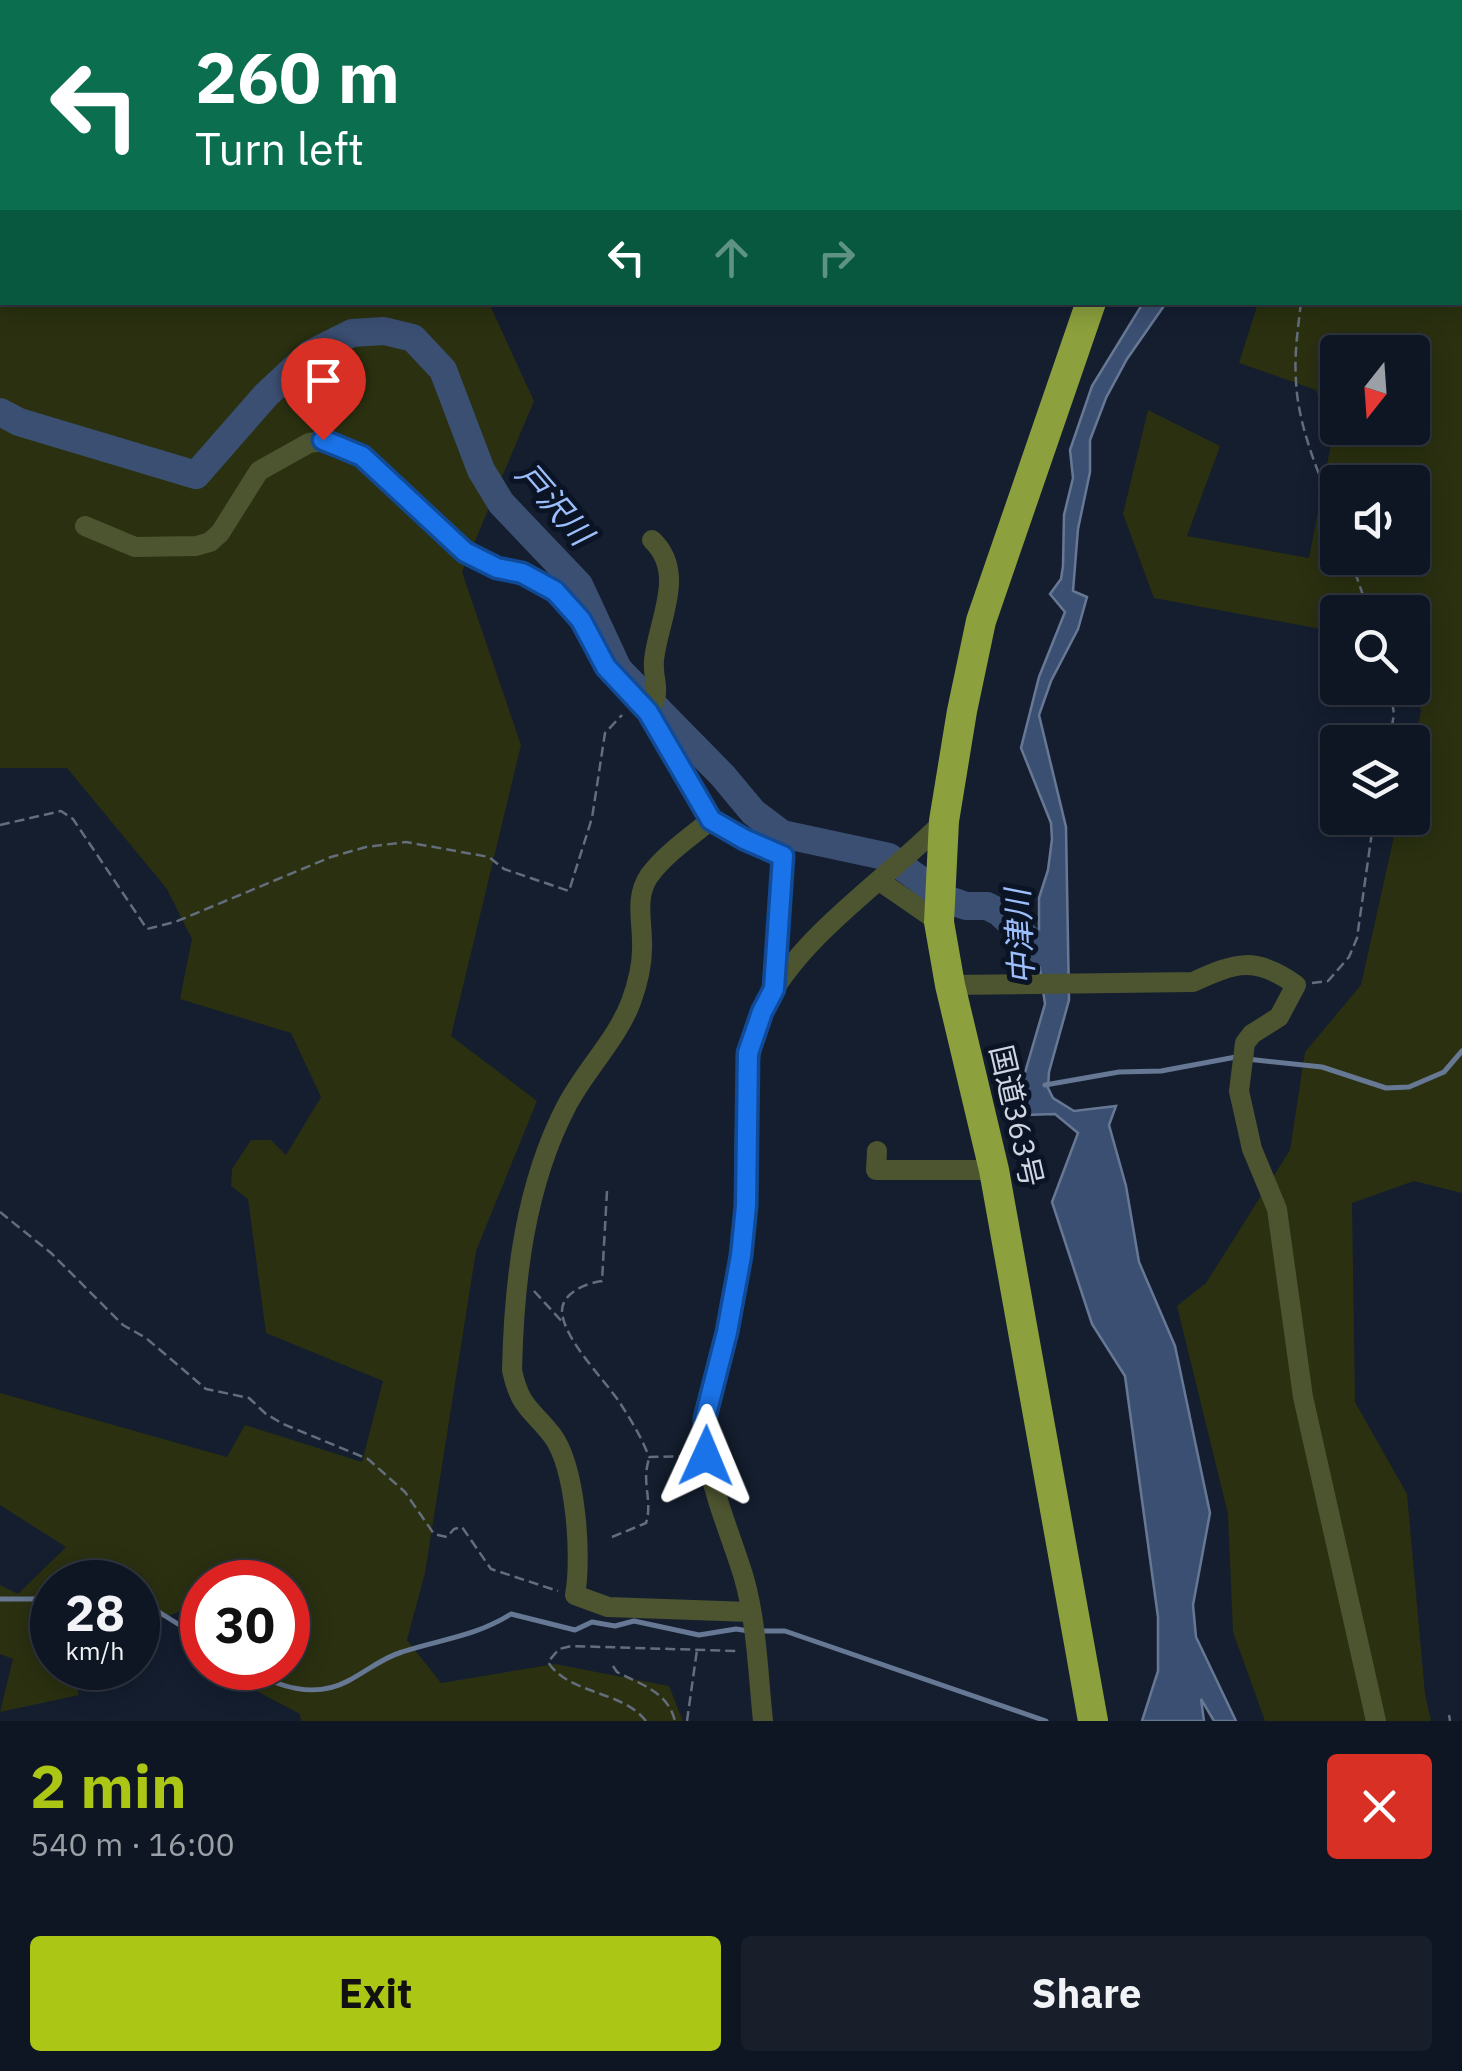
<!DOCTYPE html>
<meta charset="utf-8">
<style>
:root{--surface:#0f1623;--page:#181f2b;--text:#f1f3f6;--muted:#9b9fa6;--line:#2f3541;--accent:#abc615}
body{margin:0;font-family:"IBM Plex Sans","Noto Sans JP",sans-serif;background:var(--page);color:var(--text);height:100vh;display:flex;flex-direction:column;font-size:38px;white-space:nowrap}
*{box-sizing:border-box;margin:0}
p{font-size:32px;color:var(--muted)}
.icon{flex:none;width:55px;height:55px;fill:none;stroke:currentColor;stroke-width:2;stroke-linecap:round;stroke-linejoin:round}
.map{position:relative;height:1721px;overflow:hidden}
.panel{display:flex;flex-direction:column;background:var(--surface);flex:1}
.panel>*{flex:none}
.banner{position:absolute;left:0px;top:0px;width:1462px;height:305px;box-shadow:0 5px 25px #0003,0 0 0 2px var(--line);background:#0b6e4f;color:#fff;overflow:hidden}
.needle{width:65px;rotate:197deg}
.buttons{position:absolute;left:1320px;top:335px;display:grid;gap:20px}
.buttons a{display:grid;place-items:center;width:110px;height:110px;border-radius:10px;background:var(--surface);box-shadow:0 5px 25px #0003,0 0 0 2px var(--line);font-size:50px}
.speed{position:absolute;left:30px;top:1560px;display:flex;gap:20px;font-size:50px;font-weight:700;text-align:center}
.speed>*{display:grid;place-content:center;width:130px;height:130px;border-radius:50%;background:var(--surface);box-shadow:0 5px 25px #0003,0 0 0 2px var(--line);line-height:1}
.speed small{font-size:25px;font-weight:400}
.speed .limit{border:15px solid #d22;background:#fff;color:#111}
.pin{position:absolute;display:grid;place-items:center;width:85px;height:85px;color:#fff;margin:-102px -42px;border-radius:50% 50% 50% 0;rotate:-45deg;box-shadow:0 0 10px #0007}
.pin .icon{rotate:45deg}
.me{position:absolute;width:110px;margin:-55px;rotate:1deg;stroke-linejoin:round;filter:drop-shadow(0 0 8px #0008)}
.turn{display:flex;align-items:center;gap:35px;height:210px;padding:0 30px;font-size:45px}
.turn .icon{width:130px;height:130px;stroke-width:2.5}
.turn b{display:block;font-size:70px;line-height:85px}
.lanes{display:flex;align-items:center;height:95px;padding:0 30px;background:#0003;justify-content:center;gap:50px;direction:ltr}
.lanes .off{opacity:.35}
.round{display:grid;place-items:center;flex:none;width:105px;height:105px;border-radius:10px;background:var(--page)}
.overview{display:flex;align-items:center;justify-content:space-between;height:170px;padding:0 30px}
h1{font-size:60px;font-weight:700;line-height:75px;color:var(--accent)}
.primary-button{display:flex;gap:20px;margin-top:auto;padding:20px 30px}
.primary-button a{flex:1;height:115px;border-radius:10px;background:var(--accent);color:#111;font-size:40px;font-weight:700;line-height:115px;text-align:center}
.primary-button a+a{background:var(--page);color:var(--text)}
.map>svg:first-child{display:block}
.green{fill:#2a3010;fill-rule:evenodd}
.water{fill:#3b4f73;stroke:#677894;stroke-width:2.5}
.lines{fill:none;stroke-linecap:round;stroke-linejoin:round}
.stream{stroke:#677894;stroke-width:5}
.river{stroke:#3b4f73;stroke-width:28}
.path{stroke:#646d7c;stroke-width:2.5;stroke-dasharray:10 5;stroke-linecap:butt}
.minor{stroke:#4c5430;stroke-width:20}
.highway{stroke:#8ca03d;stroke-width:30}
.route-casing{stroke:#114b97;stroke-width:25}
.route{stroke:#1a73e8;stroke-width:18}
.labels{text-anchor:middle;stroke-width:10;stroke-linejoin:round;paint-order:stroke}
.street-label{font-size:30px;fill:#cfd6e2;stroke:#0b1425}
.water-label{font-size:32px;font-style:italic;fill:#9dbefc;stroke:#0b1425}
</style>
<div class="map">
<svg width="1462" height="1721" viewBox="0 0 1462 1721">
<rect width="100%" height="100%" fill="#141e2f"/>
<g class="green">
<path d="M0,0H806L2,2V302L489,303L534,401L462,572L521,745L451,1036L537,1101L476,1251L425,1573L407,1640L441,1683L555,1664L669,1686L683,1721H301L300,1714L213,1668H288V1582H202V1602L138,1629V1582H52V1668H71L79,1695L0,1712L13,1659L0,1654V1585L18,1594L66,1547L0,1505V1393L227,1457L245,1425L362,1462L383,1381L266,1333L248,1199L231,1186L232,1169L251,1140H271L286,1155L321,1097L291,1033L180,999L192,939L167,889L67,768H0Z"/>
<path d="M1332,0H1462V1193L1414,1181L1352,1203L1355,1402L1407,1494L1425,1694L1431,1721H1265L1233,1632L1228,1514L1177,1306L1206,1283L1290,1150L1305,1052L1361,985L1398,818H1412L1413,751L1421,711L1413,685L1412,612H1338L1337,632L1154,598L1123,514L1148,410L1220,446L1187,536L1309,558L1331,444L1316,390L1239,363L1258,303L1460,302V2ZM1338,352H1412V428H1338ZM1338,482H1412V558H1338Z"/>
</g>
<path class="water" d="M1143,303H1166L1127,359L1106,398L1090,440V472L1078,529L1073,591L1087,597L1078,629L1051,681L1039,715L1066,827L1069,1000L1049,1072L1048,1088L1053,1098L1074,1111L1116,1106L1109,1125L1126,1186L1139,1262L1175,1346L1210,1513L1193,1605L1196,1637L1236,1721H1214L1201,1699L1204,1721H1142L1158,1671V1617L1125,1376L1092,1324L1052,1202L1078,1133L1055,1114L1025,1115L1024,1076L1045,1004L1039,962V898L1048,870L1052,839L1051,823L1021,748L1039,677L1065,612L1050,594L1061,579L1063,566L1064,515L1073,478L1070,450L1092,386Z"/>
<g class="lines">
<g class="stream">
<path d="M1247,1059L1322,1067L1386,1088L1409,1087L1444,1072L1462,1051"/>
<path d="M1045,1085L1119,1072L1161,1071L1236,1057"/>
<path d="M0,1599H52"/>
<path d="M138,1599L202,1639"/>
<path d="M760,1631H785L1046,1721"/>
<path d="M247,1668C277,1687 314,1699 348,1681C367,1671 382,1658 402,1652C441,1639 474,1637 511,1614L575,1630L592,1622L615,1626L634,1621L699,1635L736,1629L749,1631"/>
</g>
<path class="river" d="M0,412L19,422L196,475L266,395L310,354L352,333L384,331L413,338L443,370L481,470L501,503L579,585L618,669L723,776L753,812L782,834L889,857L946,899L966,906H987L999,912L1042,952L1051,956"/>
<g class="path">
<path d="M1301,302C1298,329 1294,354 1296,381C1298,429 1321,478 1338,523"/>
<path d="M1350,558L1369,612"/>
<path d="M1389,742L1394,714L1390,688"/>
<path d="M0,825L61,811L73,819L147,929L175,922L331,857L366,847L406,842L489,857L504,869L569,891L592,818L605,733L622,715"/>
<path d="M1312,983L1328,981L1349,957L1357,938L1374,818"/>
<path d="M607,1191L602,1281C586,1283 562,1293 562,1311C563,1339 605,1380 620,1403C631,1420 642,1438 649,1457L690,1456"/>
<path d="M0,1212L51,1253L123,1325L146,1338L206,1389L249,1398L266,1414L283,1424L368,1459L405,1492L434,1534L447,1537L454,1529L462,1527L491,1569L558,1591"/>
<path d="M534,1291L566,1326"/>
<path d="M612,1537L646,1523C653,1501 641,1482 649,1459"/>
<path d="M613,1666L617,1672C642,1685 668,1692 675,1721"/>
<path d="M1449,1715L1450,1721"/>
<path d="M646,1721C622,1690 569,1695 548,1662L559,1649L571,1646L737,1651"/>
<path d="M687,1721L697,1650"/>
</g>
<g class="minor">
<path d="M931,2L933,0"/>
<path d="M85,526L135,547L196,546L210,542L220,533L259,471L309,443L323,441L335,443L363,457L465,552L482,562L540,581L569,604L606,667L647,713L711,820L744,839L783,855L774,989"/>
<path d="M647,713C664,691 652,683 654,660C658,620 687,573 652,540"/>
<path d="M711,820C690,837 665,854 649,876C635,897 642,919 642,942C643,963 638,983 631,1002C617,1039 586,1069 567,1105C525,1185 514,1280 512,1370C520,1408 531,1408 552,1435C576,1467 582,1557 575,1595L608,1607L750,1612"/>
<path d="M881,882L939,922"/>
<path d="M950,985L1193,982C1236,962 1256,956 1296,985L1279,1017L1252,1034L1245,1043L1239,1091L1252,1149L1277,1209L1303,1397L1376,1721"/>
<path d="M877,1151L876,1170H994"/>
<path d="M763,1721C758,1674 757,1624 744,1578C732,1538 713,1496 707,1454C700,1413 716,1375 726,1335C732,1309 738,1281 741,1253C752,1171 730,1064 772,993C811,928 890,876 944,821"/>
</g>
<g class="highway">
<path d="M1145,0V2"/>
<path d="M1091,302L981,621L962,711L944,821L939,922L950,985L994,1170L1093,1721"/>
</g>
</g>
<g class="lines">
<g class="route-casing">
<path id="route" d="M323,440L362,456L465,552L497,568L522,573L555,591L581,620L606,667L648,712L711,820L744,839L783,856L774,989L762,1012L748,1053L746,1206L741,1256L727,1332L705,1418L706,1456"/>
</g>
<use href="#route" class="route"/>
</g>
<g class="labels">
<g class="street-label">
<text transform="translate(1016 1116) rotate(77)" y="10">国道363号</text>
</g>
<g class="water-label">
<text transform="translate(554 504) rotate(49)" y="11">戸沢川</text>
<text transform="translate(1020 937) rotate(-93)" y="11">中津川</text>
</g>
</g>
</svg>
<div class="buttons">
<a><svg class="needle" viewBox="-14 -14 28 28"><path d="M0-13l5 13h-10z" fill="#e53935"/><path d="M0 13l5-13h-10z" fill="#9b9fa6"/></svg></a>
<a><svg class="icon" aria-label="sound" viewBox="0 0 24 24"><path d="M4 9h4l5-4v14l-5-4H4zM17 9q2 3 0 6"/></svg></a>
<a><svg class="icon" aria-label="search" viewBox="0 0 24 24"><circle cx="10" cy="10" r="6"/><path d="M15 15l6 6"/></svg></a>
<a><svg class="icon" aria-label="layers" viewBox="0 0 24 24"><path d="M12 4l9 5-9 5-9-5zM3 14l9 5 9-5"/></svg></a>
</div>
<div class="speed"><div>28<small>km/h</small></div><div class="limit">30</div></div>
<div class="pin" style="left:323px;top:440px;background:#d93025"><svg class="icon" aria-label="arrive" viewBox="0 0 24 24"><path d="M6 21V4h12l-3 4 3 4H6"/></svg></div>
<svg class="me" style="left:706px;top:1456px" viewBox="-20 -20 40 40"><path d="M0-17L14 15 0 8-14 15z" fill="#1a73e8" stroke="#fff" stroke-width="4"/></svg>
<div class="banner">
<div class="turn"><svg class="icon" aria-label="left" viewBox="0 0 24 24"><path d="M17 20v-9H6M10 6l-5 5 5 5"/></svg><div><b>260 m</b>Turn left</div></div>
<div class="lanes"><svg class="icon" aria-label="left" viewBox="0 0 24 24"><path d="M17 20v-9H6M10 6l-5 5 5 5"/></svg><svg class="icon off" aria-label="ahead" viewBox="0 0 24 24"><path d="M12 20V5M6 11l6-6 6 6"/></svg><svg class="icon off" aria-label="right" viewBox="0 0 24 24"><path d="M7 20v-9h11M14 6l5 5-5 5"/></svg></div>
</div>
</div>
<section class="panel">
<div class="overview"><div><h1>2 min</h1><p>540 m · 16:00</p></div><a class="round" style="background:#d93025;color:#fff"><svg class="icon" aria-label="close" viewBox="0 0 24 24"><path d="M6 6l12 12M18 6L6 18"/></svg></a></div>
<div class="primary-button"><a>Exit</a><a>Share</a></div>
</section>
